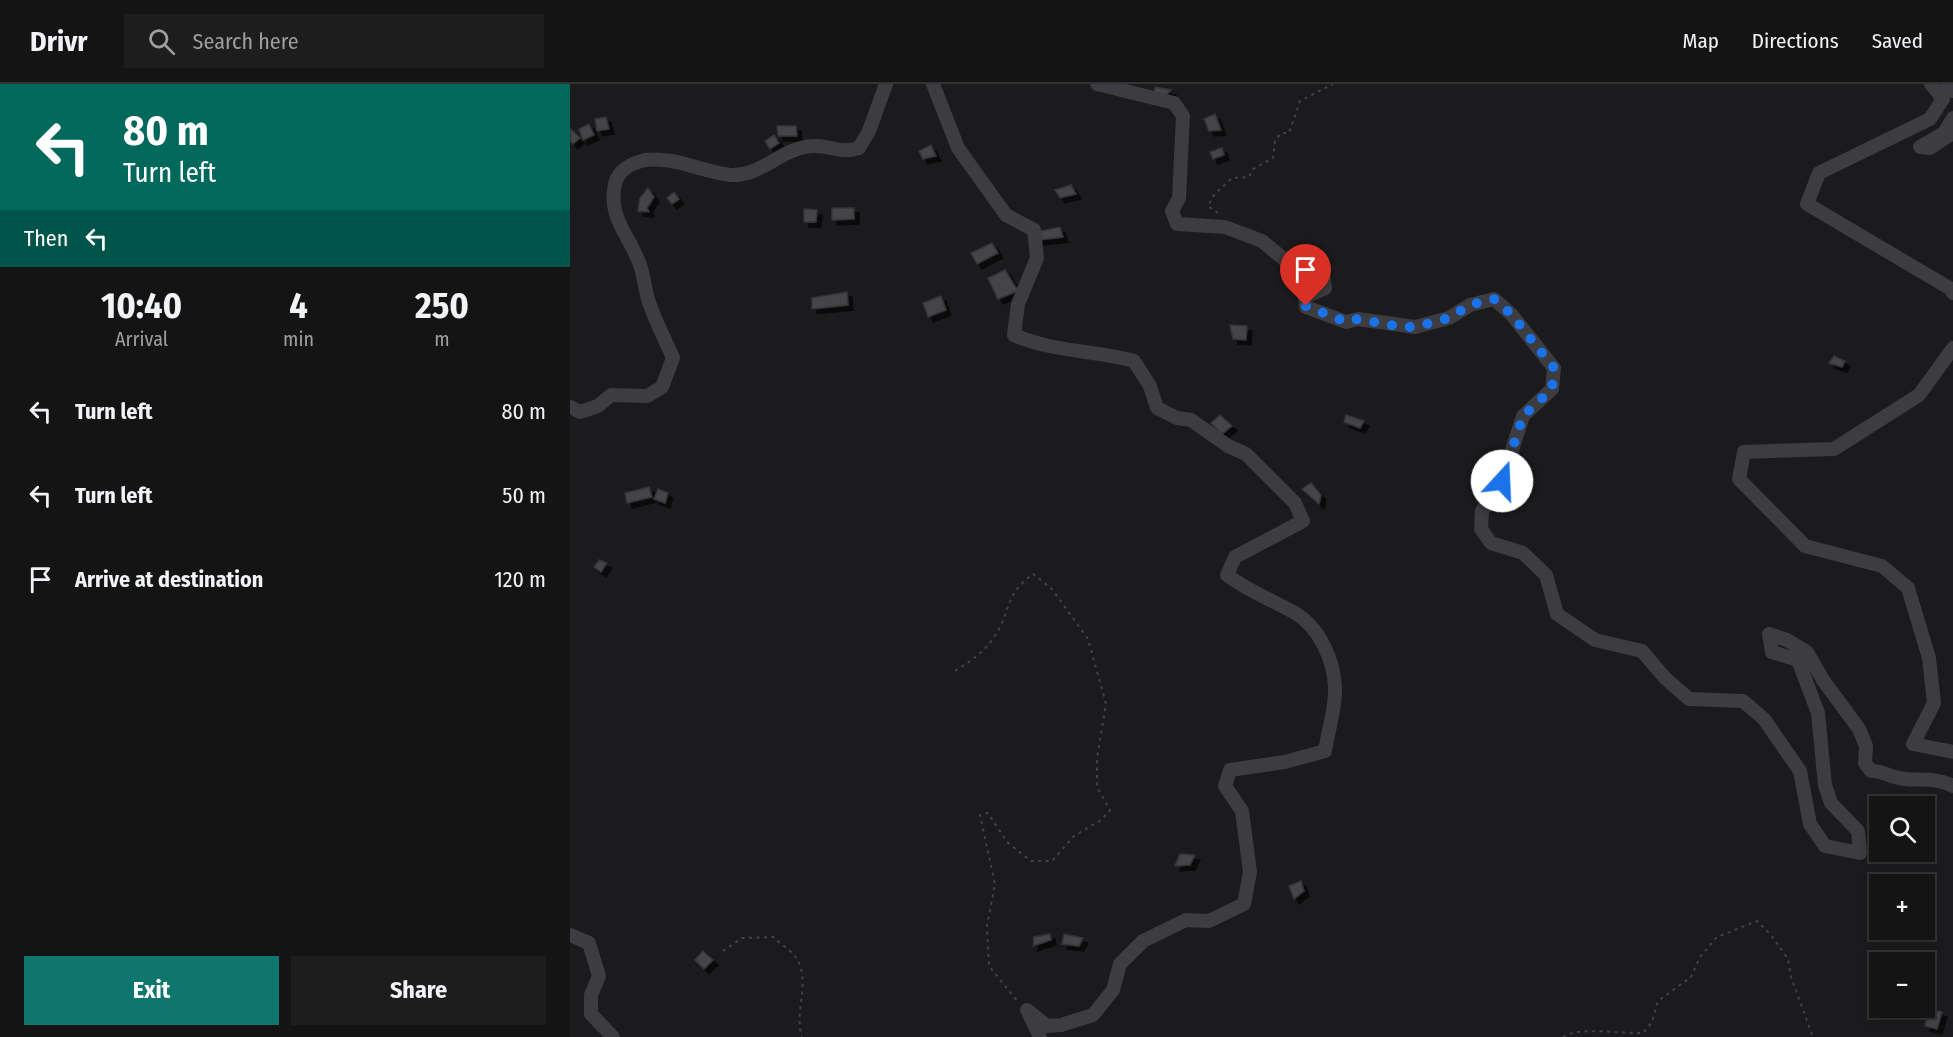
<!DOCTYPE html>
<meta charset="utf-8">
<style>
:root{--surface:#141415;--page:#1d1d1e;--text:#f1f3f6;--muted:#9d9ea0;--line:#333334;--accent:#0f766e}
body{margin:0;font-family:"Fira Sans Condensed",sans-serif;background:var(--page);color:var(--text);height:100vh;display:flex;flex-direction:column;font-size:22px;white-space:nowrap}
*{box-sizing:border-box;margin:0}
p{font-size:20px;color:var(--muted)}
.icon{flex:none;width:33px;height:33px;fill:none;stroke:currentColor;stroke-width:2;stroke-linecap:round;stroke-linejoin:round}
.map{position:relative;flex:1;overflow:hidden}
.side{display:flex;flex-direction:column;background:var(--surface);width:570px}
.side>*{flex:none}
.guide{background:#00695c;color:#fff;overflow:hidden}
.controls{position:absolute;left:1299px;top:712px;display:grid;gap:12px}
.controls a{display:grid;place-items:center;width:66px;height:66px;border-radius:0px;background:var(--surface);box-shadow:0 3px 9px #0003,0 0 0 2px var(--line);font-size:30px}
.pin{position:absolute;display:grid;place-items:center;width:51px;height:51px;color:#fff;margin:-62px -26px;border-radius:50% 50% 50% 0;rotate:-45deg;box-shadow:0 0 6px #0007}
.pin .icon{rotate:45deg}
.me{position:absolute;width:66px;margin:-33px;rotate:20deg;stroke-linejoin:round;filter:drop-shadow(0 0 4px #0008)}
.turn{display:flex;align-items:center;gap:21px;height:126px;padding:0 24px;font-size:27px}
.turn .icon{width:78px;height:78px;stroke-width:2.5}
.turn b{display:block;font-size:42px;line-height:51px}
.then{display:flex;align-items:center;height:57px;padding:0 24px;background:#0003;gap:12px;font-size:22px}
.eta{display:flex;justify-content:space-evenly;align-items:center;height:102px;text-align:center}
.eta b{font-size:36px;font-weight:700;line-height:42px}
.action{display:flex;gap:12px;margin-top:auto;padding:12px 24px}
.action a{flex:1;height:69px;border-radius:0px;background:var(--accent);color:#fff;font-size:24px;font-weight:700;line-height:69px;text-align:center}
.action a+a{background:var(--page);color:var(--text)}
ul{padding:0;list-style:none}
li{display:flex;align-items:center;gap:18px;height:84px;padding:0 24px}
li div{flex:1}
li b{display:block;font-size:22px}
li em{font-style:normal}
header{display:flex;align-items:center;gap:36px;box-sizing:border-box;height:84px;padding:0 30px;background:var(--surface);border-bottom:2px solid var(--line)}
header strong{font-size:28px}
nav{display:flex;gap:33px;margin-inline-start:auto;font-size:21px}
.search{width:420px;height:54px;background:var(--page);display:flex;align-items:center;gap:15px;box-sizing:border-box;padding:0 21px;border-radius:0px;color:var(--muted);font-size:22px}
main{display:flex;flex:1;min-height:0}
.map>svg:first-child{display:block}
.building{fill:#454549;stroke:#353538;stroke-width:1.5;filter:url(#shadow)}
.lines{fill:none;stroke-linecap:round;stroke-linejoin:round}
.path{stroke:#424348;stroke-width:2;stroke-dasharray:3 4.5;stroke-linecap:butt}
.minor{stroke:#3c3c41;stroke-width:14}
.route{stroke:#1a73e8;stroke-width:10;stroke-dasharray:0 18}
</style>
<header>
<strong>Drivr</strong>
<div class="search"><svg class="icon" aria-label="search" viewBox="0 0 24 24"><circle cx="10" cy="10" r="6"/><path d="M15 15l6 6"/></svg>Search here</div>
<nav><a>Map</a><a>Directions</a><a>Saved</a></nav>
</header>
<main>
<section class="side">
<div class="guide">
<div class="turn"><svg class="icon" aria-label="left" viewBox="0 0 24 24"><path d="M17 20v-9H6M10 6l-5 5 5 5"/></svg><div><b>80 m</b>Turn left</div></div>
<div class="then">Then<svg class="icon" aria-label="left" viewBox="0 0 24 24"><path d="M17 20v-9H6M10 6l-5 5 5 5"/></svg></div>
</div>
<div class="eta">
<div><b>10:40</b><p>Arrival</p></div>
<div><b>4</b><p>min</p></div>
<div><b>250</b><p>m</p></div>
</div>
<ul>
<li><svg class="icon" aria-label="left" viewBox="0 0 24 24"><path d="M17 20v-9H6M10 6l-5 5 5 5"/></svg><div><b>Turn left</b></div><em>80 m</em></li>
<li><svg class="icon" aria-label="left" viewBox="0 0 24 24"><path d="M17 20v-9H6M10 6l-5 5 5 5"/></svg><div><b>Turn left</b></div><em>50 m</em></li>
<li><svg class="icon" aria-label="arrive" viewBox="0 0 24 24"><path d="M6 21V4h12l-3 4 3 4H6"/></svg><div><b>Arrive at destination</b></div><em>120 m</em></li>
</ul>
<div class="action"><a>Exit</a><a>Share</a></div>
</section>
<div class="map">
<svg width="1383" height="953" viewBox="0 0 1383 953">
<defs>
<filter id="shadow"><feDropShadow dx="5" dy="5" stdDeviation="0" flood-color="#0009"/></filter>
</defs>
<rect width="100%" height="100%" fill="#1b1a1c"/>
<g class="building">
<path d="M585,3L601,6L596,11L584,9Z"/>
<path d="M645,30L651,46L639,47L634,35Z"/>
<path d="M36,33L39,45L27,47L25,35Z"/>
<path d="M19,40L24,51L13,56L9,45Z"/>
<path d="M207,42H226L227,52H208Z"/>
<path d="M1,45L10,54L3,60L0,57Z"/>
<path d="M204,51L209,59L200,65L195,57Z"/>
<path d="M361,61L366,72L353,75L349,67Z"/>
<path d="M652,64L654,71L643,75L640,68Z"/>
<path d="M501,101L506,110L490,114L485,106Z"/>
<path d="M78,104L84,113L77,124L79,128L68,127L70,114Z"/>
<path d="M104,108L109,115L102,120L97,114Z"/>
<path d="M262,124H284V135L262,136Z"/>
<path d="M234,125L247,126L246,138H234Z"/>
<path d="M490,143L493,153L469,156L466,148Z"/>
<path d="M422,159L428,169L407,180L401,169Z"/>
<path d="M435,186L448,207L428,215L418,194Z"/>
<path d="M277,208L278,221L242,225V214Z"/>
<path d="M371,212L376,226L358,233L353,219Z"/>
<path d="M660,241L677,242L676,256L663,255Z"/>
<path d="M1264,272L1275,277L1272,283L1259,279Z"/>
<path d="M650,331L662,342L652,350L641,339Z"/>
<path d="M776,331L794,337L790,344L774,338Z"/>
<path d="M741,399L751,411L749,420L732,405Z"/>
<path d="M79,403L82,413L57,419L55,409Z"/>
<path d="M88,405L98,409L95,419L84,415Z"/>
<path d="M29,476L37,479L31,488L24,483Z"/>
<path d="M610,770L625,771L620,781L605,782Z"/>
<path d="M731,797L734,807L724,815L719,802Z"/>
<path d="M480,850L481,856L463,862L464,853Z"/>
<path d="M494,850L513,854L509,862L492,860Z"/>
<path d="M133,867L143,876L134,885L125,876Z"/>
<path d="M1359,925L1372,928L1367,945L1355,942Z"/>
</g>
<g class="lines">
<g class="path">
<path d="M648,129L638,122L644,111L662,94L679,93L683,85L703,74L705,57L711,49H719L730,17L763,0"/>
<path d="M385,587C400,577 414,569 424,553C442,527 433,512 463,490L482,505L518,555L536,620L527,674V703L540,726L531,736L504,752L482,777H461L437,758L418,729L410,731L425,800L417,842L419,882L448,918"/>
<path d="M153,867L172,854L203,853C210,860 226,869 229,879C239,903 224,929 232,953"/>
<path d="M993,953C1009,942 1051,950 1073,949L1082,938L1088,917L1121,893L1130,873L1147,853L1187,837L1201,851L1218,875L1221,893L1243,953"/>
</g>
<g class="minor">
<path d="M363,0L388,64L436,131L464,146L467,174L448,220L444,251C482,268 524,266 564,277L580,302L587,324L607,334L621,336L658,362L676,370L725,419L733,437L665,473L657,491C678,507 702,516 725,529C749,543 764,576 765,603C766,623 758,647 755,667L715,678L660,686L655,702L672,727L680,788L674,820L639,837L616,836L573,857L550,880L543,906L523,931L491,941L477,942L457,926"/>
<path d="M527,0L604,19L613,32L609,114L602,127L607,140L655,143L692,157L716,177L753,188L755,204L735,213L736,223L776,238L788,235L845,243L879,234L900,221L924,215L941,230L984,284L982,305L953,332L932,397L912,427L911,445L921,459L953,469L976,491L987,530L1025,556L1072,567L1095,594L1119,615L1173,617L1194,635L1230,687L1240,740L1255,762L1290,769L1288,747L1261,719L1255,701L1248,629L1228,576L1202,568L1199,550L1217,556L1237,568L1253,596L1289,645L1296,662L1295,679L1301,687C1310,686 1316,691 1325,693C1345,699 1360,691 1383,702"/>
<path d="M1361,0L1373,15L1360,35L1249,89L1237,120L1381,205L1383,209"/>
<path d="M1378,0L1383,7"/>
<path d="M1383,34L1374,49L1350,63L1360,64L1383,49"/>
<path d="M1383,264L1349,311L1264,365L1174,368L1169,395L1235,462L1312,482L1338,504L1359,574L1364,619L1343,660L1383,668"/>
<path d="M0,323L10,328L28,322L41,311L77,312L92,303L103,274C95,255 84,235 78,215C75,205 74,194 71,184C62,153 37,136 45,100C48,86 62,79 75,76C105,72 132,88 160,91C193,93 212,62 245,62C263,62 269,70 289,64L299,47L316,0"/>
<path d="M0,851L19,859L29,892L21,911V930L43,953"/>
<path d="M459,930L470,953"/>
</g>
</g>
<g class="lines">
<path class="route" d="M736,222L776,238L788,235L832,243H845L879,234L900,221L924,215L941,230L984,284L982,305L953,332L932,397"/>
</g>
</svg>
<div class="controls">
<a><svg class="icon" aria-label="search" viewBox="0 0 24 24"><circle cx="10" cy="10" r="6"/><path d="M15 15l6 6"/></svg></a>
<a>+</a>
<a>−</a>
</div>
<div class="pin" style="left:736px;top:222px;background:#d93025"><svg class="icon" aria-label="arrive" viewBox="0 0 24 24"><path d="M6 21V4h12l-3 4 3 4H6"/></svg></div>
<svg class="me" style="left:932px;top:397px" viewBox="-20 -20 40 40"><circle r="19" fill="#fff"/><path d="M0-13L10 11 0 6-10 11z" fill="#1a73e8"/></svg>
</div>
</main>
